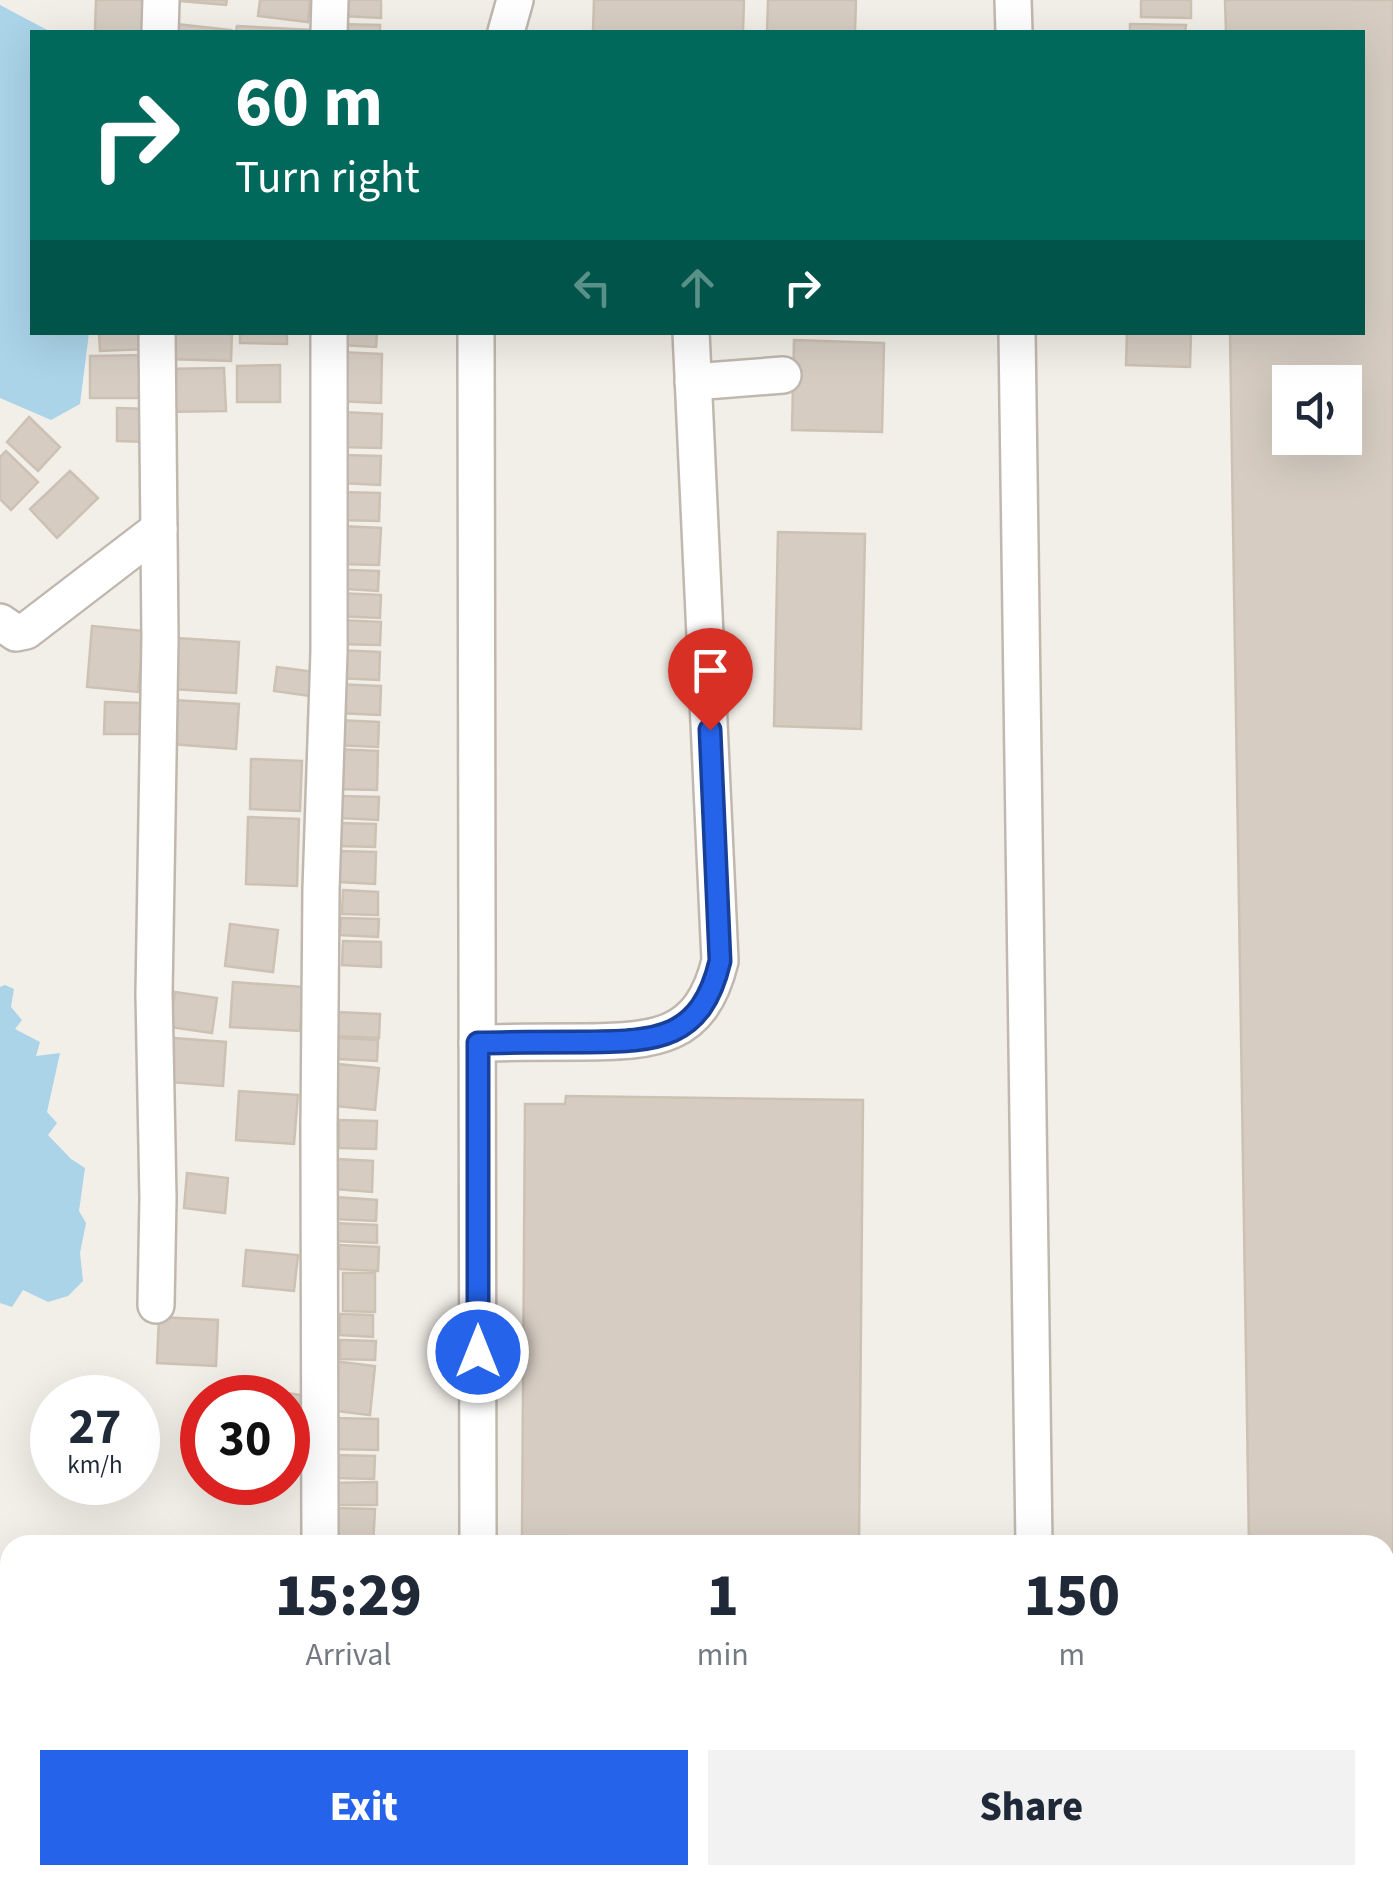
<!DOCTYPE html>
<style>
:root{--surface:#fff;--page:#f2f2f3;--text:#1f2937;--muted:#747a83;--accent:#2563eb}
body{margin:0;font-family:"Source Sans 3",sans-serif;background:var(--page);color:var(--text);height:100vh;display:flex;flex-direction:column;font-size:38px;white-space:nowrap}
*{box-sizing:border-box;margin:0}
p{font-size:32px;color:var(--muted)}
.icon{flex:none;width:55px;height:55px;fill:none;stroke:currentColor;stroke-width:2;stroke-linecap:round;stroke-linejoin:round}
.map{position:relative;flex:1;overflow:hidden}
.panel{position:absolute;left:0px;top:1535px;width:1395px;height:350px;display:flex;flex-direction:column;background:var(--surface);border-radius:30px 30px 0 0;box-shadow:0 10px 40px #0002}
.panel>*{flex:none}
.top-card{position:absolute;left:30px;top:30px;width:1335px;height:305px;border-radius:0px;box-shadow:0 10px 40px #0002;background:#00695c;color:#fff;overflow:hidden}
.fabs{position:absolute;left:1272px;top:365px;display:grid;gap:20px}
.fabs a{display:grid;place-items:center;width:90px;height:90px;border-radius:0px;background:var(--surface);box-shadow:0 10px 40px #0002;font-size:50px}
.speed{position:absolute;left:30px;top:1375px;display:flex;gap:20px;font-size:50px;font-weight:700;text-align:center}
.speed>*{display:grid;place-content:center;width:130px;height:130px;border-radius:50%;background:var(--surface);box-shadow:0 10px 40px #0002;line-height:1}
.speed small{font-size:25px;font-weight:400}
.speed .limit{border:15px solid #d22;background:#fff;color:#111}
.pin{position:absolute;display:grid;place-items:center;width:85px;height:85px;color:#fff;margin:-102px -42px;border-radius:50% 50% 50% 0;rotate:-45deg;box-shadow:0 0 10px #0007}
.pin .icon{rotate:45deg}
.me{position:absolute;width:110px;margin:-55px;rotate:0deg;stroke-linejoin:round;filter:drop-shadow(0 0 8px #0008)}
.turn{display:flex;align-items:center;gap:35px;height:210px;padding:0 40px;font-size:45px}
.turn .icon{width:130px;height:130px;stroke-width:2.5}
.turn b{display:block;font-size:70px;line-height:85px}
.lanes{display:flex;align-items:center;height:95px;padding:0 40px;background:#0003;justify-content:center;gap:50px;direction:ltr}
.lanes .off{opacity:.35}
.eta{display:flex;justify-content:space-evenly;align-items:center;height:170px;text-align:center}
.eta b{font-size:60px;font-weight:800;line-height:70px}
.cta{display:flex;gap:20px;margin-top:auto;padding:20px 40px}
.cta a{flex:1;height:115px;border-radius:0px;background:var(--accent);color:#fff;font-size:40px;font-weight:800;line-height:115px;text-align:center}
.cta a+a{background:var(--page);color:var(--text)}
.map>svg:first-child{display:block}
.water{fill:#abd4e9}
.building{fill:#d6ccc2;stroke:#cdc1b3;stroke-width:2.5;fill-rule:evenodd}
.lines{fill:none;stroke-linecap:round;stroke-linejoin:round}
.minor-casing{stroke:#c0b8af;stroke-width:40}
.minor{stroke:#fff;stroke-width:35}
.route-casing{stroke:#184099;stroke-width:25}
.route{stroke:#2563eb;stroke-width:18}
</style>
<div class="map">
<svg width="1393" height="1885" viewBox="0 0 1393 1885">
<rect width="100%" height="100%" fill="#f2efe8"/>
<g class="water">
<path d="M0,5L51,32H32V332L89,333L80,404L51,420L0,398Z"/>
<path d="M5,985L14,989L11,1007L22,1020L15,1029L40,1042L36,1056L60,1053L47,1112L57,1123L48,1135L71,1159L85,1168L79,1211L86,1223L80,1253L83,1281L68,1296L48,1302L23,1290L12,1307L0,1303V987Z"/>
<path d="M0,1691L10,1698V1806L0,1809Z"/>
</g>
<g class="building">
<path d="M96,0H146L144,32L95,31Z"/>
<path d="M168,0H227L226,5Z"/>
<path d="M260,0H310L308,22L258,16Z"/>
<path d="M341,0H381V18L340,16Z"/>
<path d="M594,0H744L743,32H593Z"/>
<path d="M768,0H856L855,32H767Z"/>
<path d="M1141,0H1191V18L1141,17Z"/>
<path d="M1225,0H1393V1885H1113V1875H1385V1545H1249L1230,332H1362V32H1226ZM1290,382H1345V438H1290Z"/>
<path d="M167,23L231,30L230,32H166Z"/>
<path d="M338,24L380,25V32H338Z"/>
<path d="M1130,24L1186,25L1185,32H1130Z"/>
<path d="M237,26L312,30V32H236Z"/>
<path d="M99,332H146V349L100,351Z"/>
<path d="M168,332H232L231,361L168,359Z"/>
<path d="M240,332H287V344L240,343Z"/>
<path d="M341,332H377L376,347L341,345Z"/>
<path d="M1127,332H1191L1190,367L1126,365Z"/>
<path d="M794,340L884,343L882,432L792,430Z"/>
<path d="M338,352L382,354L381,403L336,401Z"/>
<path d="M145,355V398H90V356Z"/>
<path d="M280,365V402H237V366Z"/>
<path d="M224,368L226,411L162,412L161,369Z"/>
<path d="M117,408L150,409L149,442L117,441Z"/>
<path d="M342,412L382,414L381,448L340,447Z"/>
<path d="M29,417L60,447L38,471L7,442Z"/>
<path d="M6,451L38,482L11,510L0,499V457Z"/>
<path d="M343,455L381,456L380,485L343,483Z"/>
<path d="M70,471L98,498L57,538L30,509Z"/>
<path d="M339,492L380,493L379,521L338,520Z"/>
<path d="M342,526L381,528L379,565L340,564Z"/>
<path d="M778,532L865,534L861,729L774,726Z"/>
<path d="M348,570L379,571L378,591L347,589Z"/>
<path d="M336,593L381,595L380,618L335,616Z"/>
<path d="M339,620L381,622L380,645L338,644Z"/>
<path d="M92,626L144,631L138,692L87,687Z"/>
<path d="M176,638L239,642L236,693L173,689Z"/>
<path d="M337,650L380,652L379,680L337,678Z"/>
<path d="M277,667L315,672L311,696L274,691Z"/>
<path d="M336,684L381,686L380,715L335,713Z"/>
<path d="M174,700L239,704L236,749L171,744Z"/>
<path d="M105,702L143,703V734H104Z"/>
<path d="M336,720L379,722L378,747L335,745Z"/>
<path d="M334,749L378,751L377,790L333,789Z"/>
<path d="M251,759L302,761L300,811L250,809Z"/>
<path d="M341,796L379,797L378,820L341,818Z"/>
<path d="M248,817L299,819L297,886L246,884Z"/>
<path d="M339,823L376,824L375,847L338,846Z"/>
<path d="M340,851L376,852L375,884L339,882Z"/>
<path d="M343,890L378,892V915L342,914Z"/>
<path d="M341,918L379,919L378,937L340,935Z"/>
<path d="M230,924L278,930L273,972L225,966Z"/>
<path d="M343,941L381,942V967L342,965Z"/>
<path d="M233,982L303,987L300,1031L230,1027Z"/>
<path d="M175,992L217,998L212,1033L170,1027Z"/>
<path d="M336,1012L380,1014L379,1038L336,1036Z"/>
<path d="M161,1037L226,1042L223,1086L158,1081Z"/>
<path d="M338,1038L378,1040L377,1061L338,1059Z"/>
<path d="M338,1064L379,1068L375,1110L335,1106Z"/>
<path d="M239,1091L298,1095L294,1144L236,1140Z"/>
<path d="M566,1096L863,1100L859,1545H567V1536H522L525,1104H565Z"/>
<path d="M339,1120L377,1121L376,1149L339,1148Z"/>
<path d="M337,1159L373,1161L372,1192L335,1189Z"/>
<path d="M187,1173L228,1178L225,1213L184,1208Z"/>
<path d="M335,1197L377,1200L376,1221L334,1219Z"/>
<path d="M334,1223L377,1225V1243L334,1241Z"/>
<path d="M339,1245L379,1247L378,1271L339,1269Z"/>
<path d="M246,1250L298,1255L294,1291L243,1286Z"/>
<path d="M343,1273H375V1312L343,1311Z"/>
<path d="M340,1314L373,1315V1337L340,1335Z"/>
<path d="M159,1317L218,1320L216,1366L157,1363Z"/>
<path d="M340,1340L376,1341L375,1360L340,1359Z"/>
<path d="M334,1361L375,1366L370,1415L328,1410Z"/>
<path d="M274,1391L301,1395L297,1425L288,1423V1398H273Z"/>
<path d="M333,1418L378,1419V1450L332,1449Z"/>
<path d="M288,1438L306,1441L301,1470L288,1468Z"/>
<path d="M335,1455L375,1456L374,1479L335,1478Z"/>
<path d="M377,1482V1505H333V1483Z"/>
<path d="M334,1508L375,1509L373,1545H332Z"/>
<rect x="82" y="1875" width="39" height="10"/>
<path d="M331,1875H373L372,1885H330Z"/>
<rect x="563" y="1875" width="293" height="10"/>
</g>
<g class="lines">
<g class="minor-casing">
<g id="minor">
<path d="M1013,0L1014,32"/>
<path d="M160,32L161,0"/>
<path d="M329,32L330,0"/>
<path d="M506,32L515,0"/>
<path d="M476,332L478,1545"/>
<path d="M1017,332L1034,1545"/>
<path d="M693,382L783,375"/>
<path d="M0,622L16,633L26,631L159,529"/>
<path d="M477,1043C513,1042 549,1042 585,1042C655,1041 701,1039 720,961L691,332"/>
<path d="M156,1305L158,1198L154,994L160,638L157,332"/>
<path d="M320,1545L319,1127L321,889L329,652V332"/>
<path d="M479,1875V1885"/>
<path d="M1039,1875V1885"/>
<path d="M321,1885V1875"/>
</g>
</g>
<use href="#minor" class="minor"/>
</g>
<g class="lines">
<g class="route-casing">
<path id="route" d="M478,1352V1043C513,1042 549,1042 585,1042C656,1041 701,1041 720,961L710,730"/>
</g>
<use href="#route" class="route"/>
</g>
</svg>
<div class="fabs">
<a><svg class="icon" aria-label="sound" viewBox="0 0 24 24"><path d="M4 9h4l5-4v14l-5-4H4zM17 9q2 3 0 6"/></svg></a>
</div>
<div class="speed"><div>27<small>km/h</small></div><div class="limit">30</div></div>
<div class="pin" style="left:710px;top:730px;background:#d93025"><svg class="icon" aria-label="arrive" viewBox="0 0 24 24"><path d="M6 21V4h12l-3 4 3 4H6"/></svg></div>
<svg class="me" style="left:478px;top:1352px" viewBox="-20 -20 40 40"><circle r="17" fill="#2563eb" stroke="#fff" stroke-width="3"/><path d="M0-11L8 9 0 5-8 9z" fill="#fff"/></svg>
<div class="top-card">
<div class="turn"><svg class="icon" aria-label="right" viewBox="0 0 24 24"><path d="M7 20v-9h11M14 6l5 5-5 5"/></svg><div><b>60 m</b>Turn right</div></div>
<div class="lanes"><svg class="icon off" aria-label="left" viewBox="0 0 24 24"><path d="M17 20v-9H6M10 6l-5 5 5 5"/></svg><svg class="icon off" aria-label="ahead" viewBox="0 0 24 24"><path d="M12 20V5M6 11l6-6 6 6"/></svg><svg class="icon" aria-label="right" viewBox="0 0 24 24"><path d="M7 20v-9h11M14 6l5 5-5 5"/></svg></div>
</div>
<section class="panel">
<div class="eta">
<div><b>15:29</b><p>Arrival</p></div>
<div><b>1</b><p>min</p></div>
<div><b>150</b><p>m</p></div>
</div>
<div class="cta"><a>Exit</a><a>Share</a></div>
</section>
</div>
